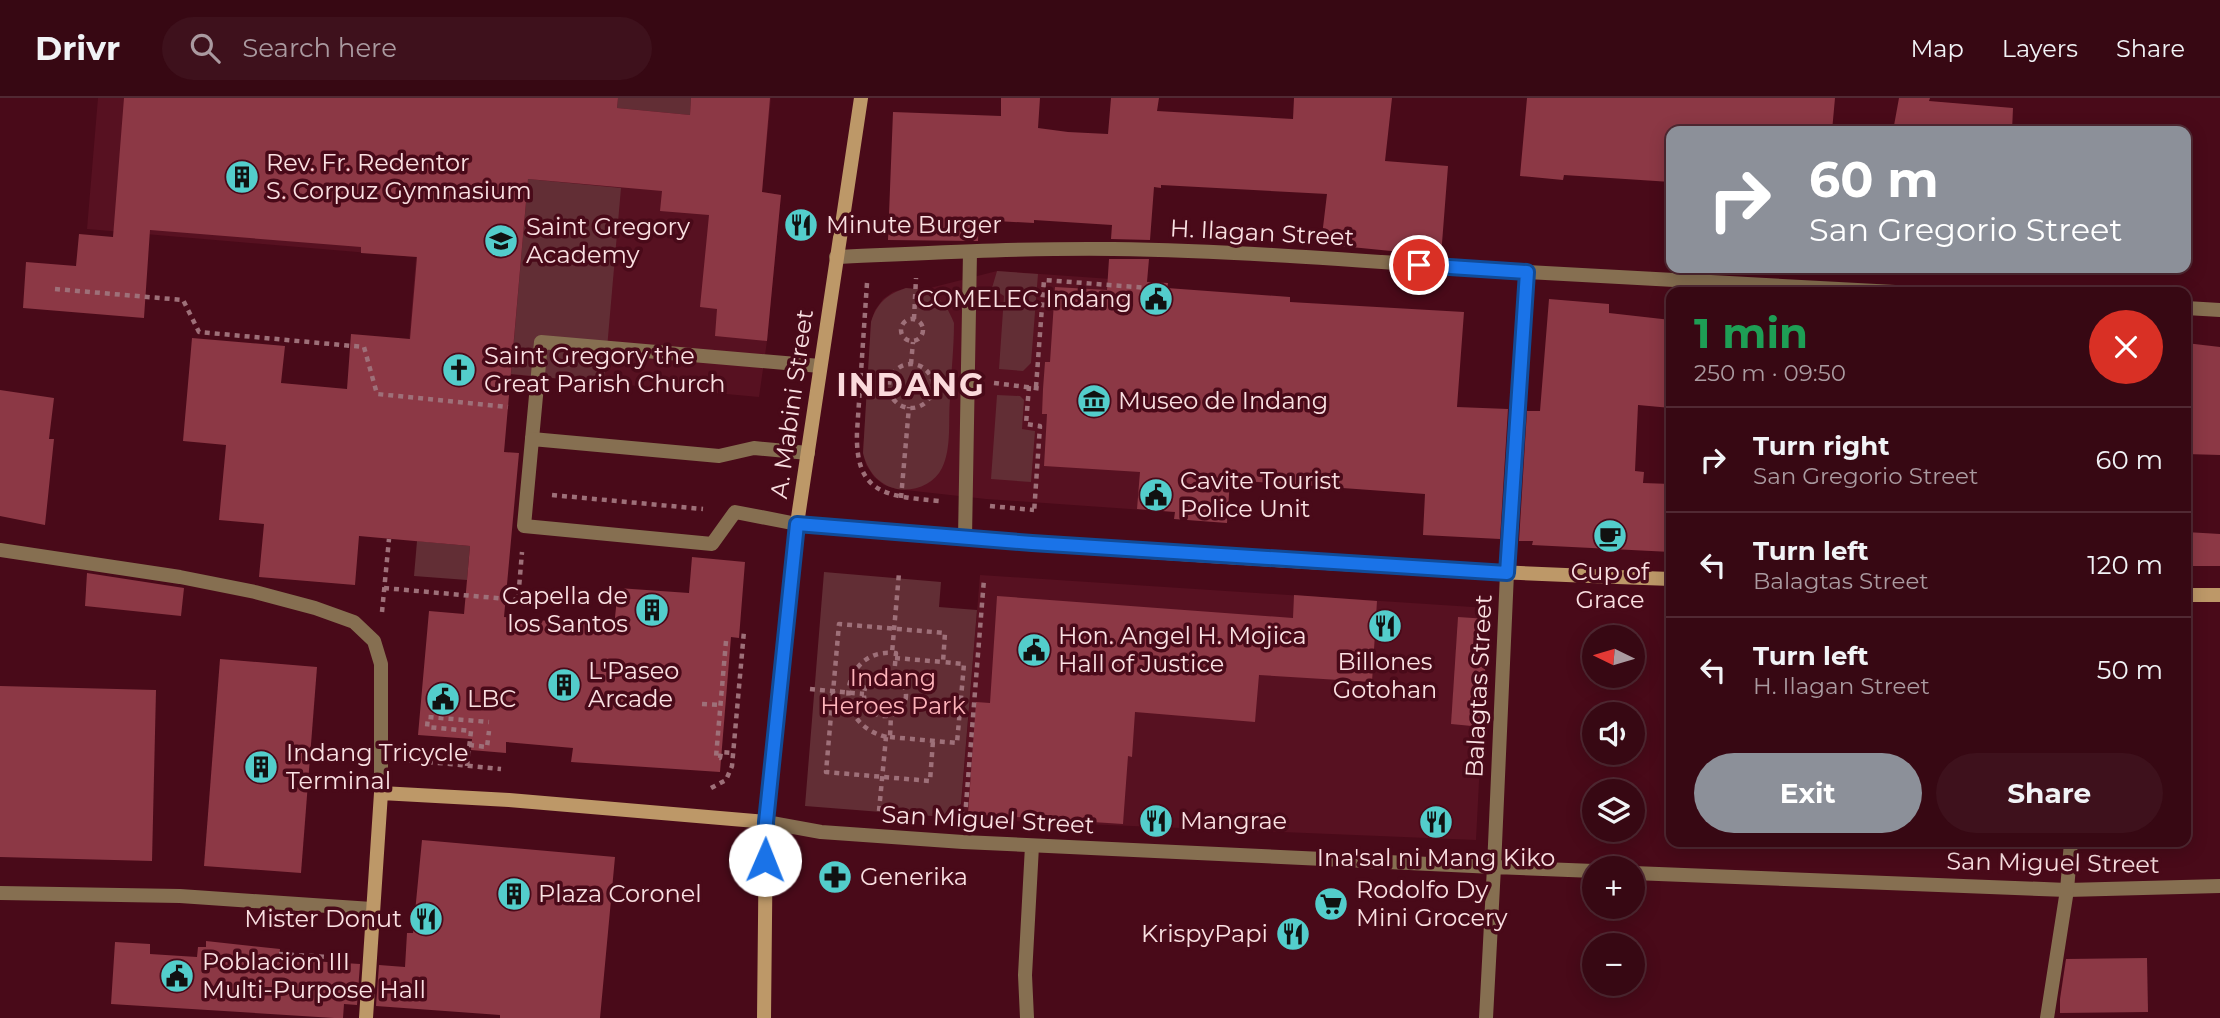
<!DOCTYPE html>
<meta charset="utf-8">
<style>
:root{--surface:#370813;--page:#3e111c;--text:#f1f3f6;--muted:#aa9aa0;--line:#512933;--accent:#8c9099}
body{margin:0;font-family:Montserrat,sans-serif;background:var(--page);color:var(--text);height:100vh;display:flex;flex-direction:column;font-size:26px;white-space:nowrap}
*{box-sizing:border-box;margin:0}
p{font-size:23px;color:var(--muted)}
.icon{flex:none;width:38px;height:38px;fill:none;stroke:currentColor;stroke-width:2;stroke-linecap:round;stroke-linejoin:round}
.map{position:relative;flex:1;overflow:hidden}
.side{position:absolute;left:1666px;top:189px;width:525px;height:560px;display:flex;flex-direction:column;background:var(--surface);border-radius:14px;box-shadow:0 4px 18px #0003,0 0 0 2px var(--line)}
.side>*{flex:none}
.guide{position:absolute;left:1666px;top:28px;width:525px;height:147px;border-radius:14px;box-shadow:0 4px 18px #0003,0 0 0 2px var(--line);background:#8c9099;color:#fff;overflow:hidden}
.needle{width:46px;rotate:275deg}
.tools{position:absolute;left:1582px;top:527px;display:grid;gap:14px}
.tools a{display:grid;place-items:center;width:63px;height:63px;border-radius:50%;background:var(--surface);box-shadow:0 4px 18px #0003,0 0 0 2px var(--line);font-size:35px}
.pin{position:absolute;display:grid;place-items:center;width:60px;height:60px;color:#fff;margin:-30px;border:4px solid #fff;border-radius:50%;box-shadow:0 2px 7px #0007}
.me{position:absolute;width:77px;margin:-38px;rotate:1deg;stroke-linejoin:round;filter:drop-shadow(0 0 5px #0008)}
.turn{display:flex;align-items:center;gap:24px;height:147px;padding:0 28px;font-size:32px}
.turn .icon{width:91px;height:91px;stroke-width:2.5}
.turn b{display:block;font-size:49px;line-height:60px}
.round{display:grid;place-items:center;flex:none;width:74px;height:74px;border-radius:37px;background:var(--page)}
.overview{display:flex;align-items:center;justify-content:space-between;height:119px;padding:0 28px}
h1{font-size:42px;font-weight:700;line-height:52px;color:#1e9e55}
.cta{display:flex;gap:14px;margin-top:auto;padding:14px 28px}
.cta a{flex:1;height:80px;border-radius:42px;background:var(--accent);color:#fff;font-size:28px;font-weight:700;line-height:80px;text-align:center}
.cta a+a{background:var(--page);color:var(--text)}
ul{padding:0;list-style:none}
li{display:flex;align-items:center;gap:21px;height:105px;padding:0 28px;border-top:2px solid var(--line)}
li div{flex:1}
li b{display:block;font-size:26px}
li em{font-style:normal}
header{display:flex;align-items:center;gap:42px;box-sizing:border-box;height:98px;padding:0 35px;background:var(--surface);border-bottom:2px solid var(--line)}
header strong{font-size:33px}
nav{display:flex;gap:38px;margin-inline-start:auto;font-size:24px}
.search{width:490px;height:63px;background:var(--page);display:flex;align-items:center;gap:18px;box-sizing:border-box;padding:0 24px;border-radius:38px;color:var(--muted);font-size:26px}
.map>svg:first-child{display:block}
.built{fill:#571121}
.green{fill:#622e35}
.building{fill:#8c3845}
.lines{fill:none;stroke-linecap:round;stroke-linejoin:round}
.path{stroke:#9e7079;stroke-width:4.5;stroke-dasharray:5 5;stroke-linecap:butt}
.service{stroke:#866f51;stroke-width:14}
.pedestrian{stroke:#866f51;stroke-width:14}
.minor{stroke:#866f51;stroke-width:14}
.tertiary{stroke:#866f51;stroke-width:14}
.secondary{stroke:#bd9868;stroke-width:14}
.route-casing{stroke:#114b97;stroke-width:18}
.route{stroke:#1a73e8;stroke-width:12}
.labels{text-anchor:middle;stroke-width:7;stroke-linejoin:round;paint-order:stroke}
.poi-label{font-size:24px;fill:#fae0e2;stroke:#490a19;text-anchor:start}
.street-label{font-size:24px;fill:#fae0e2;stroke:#490a19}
.park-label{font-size:24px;fill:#feb3ba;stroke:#490a19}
.district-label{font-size:32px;font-weight:bold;letter-spacing:2px;fill:#fbdadc;stroke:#490a19}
</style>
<header>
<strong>Drivr</strong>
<div class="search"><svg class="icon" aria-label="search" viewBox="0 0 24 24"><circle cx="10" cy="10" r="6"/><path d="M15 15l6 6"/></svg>Search here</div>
<nav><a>Map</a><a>Layers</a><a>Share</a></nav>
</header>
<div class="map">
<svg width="2220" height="920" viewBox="0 0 2220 920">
<rect width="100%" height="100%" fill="#490a19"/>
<g class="built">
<path d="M98,0H771L762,94L781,97L767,243L759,299L407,267L416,159L87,131Z"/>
<path d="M997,173L1168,185L1163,249L1185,251L1173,414L986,401L896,391L884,387L874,379L866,367L863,355L871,224L875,212L883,201L893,194L906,190L922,192Z"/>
<path d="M980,477L1488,510L1476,742L960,721Z"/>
</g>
<g class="green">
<path d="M618,0H691L690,17L617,10Z"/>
<path d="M528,81L621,90L604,285L511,276Z"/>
<path d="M997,173L1038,176L1031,265L1023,273L999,271L1004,198L992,190Z"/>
<path d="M906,190C933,193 944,199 954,225C954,250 951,276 950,301C948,322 952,350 942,370C934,386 915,394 897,391C878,387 867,372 863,355L871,224C877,205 887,196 906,190Z"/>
<path d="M997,297L1020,298L1024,302L1022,331L1035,333L1031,384L991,381Z"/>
<path d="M417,443L470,448L467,482L414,478Z"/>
<path d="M824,474L941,484L939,509L977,512L961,706L945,719L805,708Z"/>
</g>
<g class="building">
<path d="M124,0H618L617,10L690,17L691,0H770L762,94L781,97L767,243L715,238L717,211L700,209L709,117L660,113L662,93L528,81L504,354L519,355L504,519L614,529L618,490L689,495L692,459L745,464L739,540L731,539L720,674L571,664L573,650L506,644V655L471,652L472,641L418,637L429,513L464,516L470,448L359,438L355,487L259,479L264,426L219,422L226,347L183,343L192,240L285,248L281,285L347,291L351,236L410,241L417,159L361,155V149L150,132L144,220L23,210L26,164L76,168L79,136L113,139Z"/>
<path d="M1001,0H1040L1038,30L1068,34L1108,36L1111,0H1159L1157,13L1293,21L1294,0H1392L1385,63L1448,68L1441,158L1321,146L1327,96L1161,87V90L1154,89L1150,142L1111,141L1112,127L1034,122V125L979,122L978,143L888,142L893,14L1001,18Z"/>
<path d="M1527,0H1835L1832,33H1671V84L1564,77L1563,82L1520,78Z"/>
<path d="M1899,0H1930L1929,3L2013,10L2012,33H1893Z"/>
<path d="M1109,161H1149L1147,184L1168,185L1167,190L1290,199V204L1464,214L1457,309L1508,311L1500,441L1423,437L1425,396L1230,382L1227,425L1174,421L1175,414L1137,411L1140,374L1044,368L1047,316H1042L1043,291L1045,264H1050L1055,189L1107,192Z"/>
<path d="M1549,201L1609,206V215L1671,222V310L1638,307L1635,373L1644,374L1643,385L1671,386V454L1532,447L1533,443H1519L1527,313H1540Z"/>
<path d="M2186,245L2220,249V357L2186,356Z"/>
<path d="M0,292L54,300L49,341H54L45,427L0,418Z"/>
<path d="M2186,434L2220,436V468H2186Z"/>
<path d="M87,475L184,490L181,518L85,508Z"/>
<path d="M1294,497L1377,503L1372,584L1259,577L1255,624L1135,614L1132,659L1128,658L1123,726L968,716L976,604L990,605L997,498L1293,520Z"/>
<path d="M1458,519L1488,521L1482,629L1451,626Z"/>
<path d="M220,561L317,569L301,775L204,768Z"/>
<path d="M0,588L156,592L152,763L0,759Z"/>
<path d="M422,742L615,759L600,920H500V917L376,908L379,867L405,869L407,835H413Z"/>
<path d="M206,843L280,851L279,861L360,866L357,907L344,906L343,920H334L111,906L115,844L150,846V856L197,859L198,849H206Z"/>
<path d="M2147,860L2148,914L2060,915V901L2066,861Z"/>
</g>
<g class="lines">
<g class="path">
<path d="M867,185L857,334C855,397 887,398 939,403"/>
<path d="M55,191L183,202L199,234L364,249L377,296L508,309"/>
<circle cx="912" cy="232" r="11"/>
<path d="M914,221L916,180"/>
<path d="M911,266L913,244"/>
<circle cx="911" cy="288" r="22"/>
<path d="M860,284L890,286"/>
<path d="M994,285L1043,291"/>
<path d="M1029,288L1026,326L1040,328L1034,415"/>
<path d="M1036,289L1044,182L1149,190"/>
<path d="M552,397L703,411"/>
<path d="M901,400L909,309"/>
<path d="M990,408L1034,412"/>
<path d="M384,490L518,502L522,454"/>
<path d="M382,514L389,441"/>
<path d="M726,543L716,659L720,660L721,654L733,655"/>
<path d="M895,560L943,564"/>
<circle cx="885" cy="597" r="21"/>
<path d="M894,578L896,555H892L899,475"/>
<path d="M810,591L864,596"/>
<path d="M702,606L720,607"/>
<path d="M886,639C827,623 844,551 892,555"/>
<path d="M890,639L957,645L964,566L943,564L945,535L839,526L826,674L930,683L933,643"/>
<path d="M469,647L487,649L489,633"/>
<path d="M408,662L501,671"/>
<path d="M467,668L471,633L427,629L428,619L489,624"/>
<path d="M711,690L726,682L732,668L744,533"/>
<path d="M879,713L886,639H890L891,617"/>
<path d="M965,719L984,481"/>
<path d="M279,856L345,860"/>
</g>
<g class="service">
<path d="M532,341L541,244L820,268"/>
<path d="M797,426L735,414L712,446L524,428L532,341L719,358L754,350L808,355"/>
<path d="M0,795L180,798L372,811"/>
</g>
<path class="pedestrian" d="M965,440L970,154"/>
<g class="minor">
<path d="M1527,174L1895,194"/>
<path d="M2186,210L2220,212"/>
<path d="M0,452L180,479L255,494L315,510L354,524L374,543L381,566V695"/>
<path d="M1633,775L2067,792L2220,788"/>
<path d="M1027,920L1025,877L1032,748"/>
<path d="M1486,920L1494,769L1594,773"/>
<path d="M2047,920L2067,792L2071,744"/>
</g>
<path class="tertiary" d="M766,724L821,734L963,744L1494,769L1507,475L1527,174C1389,165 1251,153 1113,151C1021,150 928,155 836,159"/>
<g class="secondary">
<path d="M797,426C1088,452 1380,471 1671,481"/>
<path d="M2186,497H2220"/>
<path d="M366,920L381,695L509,702L766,724"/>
<path d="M764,920L766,724L779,589L797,426L861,0"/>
</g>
</g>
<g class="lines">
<g class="route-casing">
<path id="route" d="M765,762L766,724L797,426L1032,445L1507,475L1527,174L1419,167"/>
</g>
<use href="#route" class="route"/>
</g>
<defs>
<g id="building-disc" transform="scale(1.75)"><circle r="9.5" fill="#53cdcb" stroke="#490a19"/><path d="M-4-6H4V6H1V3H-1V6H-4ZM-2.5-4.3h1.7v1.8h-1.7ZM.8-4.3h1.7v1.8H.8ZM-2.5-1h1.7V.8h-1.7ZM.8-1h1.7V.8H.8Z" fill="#111"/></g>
<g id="restaurant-disc" transform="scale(1.75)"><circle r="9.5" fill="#53cdcb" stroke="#490a19"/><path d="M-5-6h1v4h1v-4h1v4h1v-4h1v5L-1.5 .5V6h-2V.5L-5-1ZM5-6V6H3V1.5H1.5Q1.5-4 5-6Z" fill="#111"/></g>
<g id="school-disc" transform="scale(1.75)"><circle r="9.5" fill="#53cdcb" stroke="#490a19"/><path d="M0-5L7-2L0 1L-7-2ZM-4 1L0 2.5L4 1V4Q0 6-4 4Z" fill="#111"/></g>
<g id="civic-disc" transform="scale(1.75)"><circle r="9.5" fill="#53cdcb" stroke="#490a19"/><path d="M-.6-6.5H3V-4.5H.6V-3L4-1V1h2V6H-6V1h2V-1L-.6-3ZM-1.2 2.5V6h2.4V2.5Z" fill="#111"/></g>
<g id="church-disc" transform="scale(1.75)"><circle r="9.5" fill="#53cdcb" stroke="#490a19"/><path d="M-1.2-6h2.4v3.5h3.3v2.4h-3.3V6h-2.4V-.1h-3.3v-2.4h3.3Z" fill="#111"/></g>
<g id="museum-disc" transform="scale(1.75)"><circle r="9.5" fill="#53cdcb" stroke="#490a19"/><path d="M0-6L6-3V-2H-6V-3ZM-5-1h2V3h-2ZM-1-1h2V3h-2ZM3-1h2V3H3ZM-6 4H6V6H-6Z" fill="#111"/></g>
<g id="cafe-disc" transform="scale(1.75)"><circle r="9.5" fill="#53cdcb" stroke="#490a19"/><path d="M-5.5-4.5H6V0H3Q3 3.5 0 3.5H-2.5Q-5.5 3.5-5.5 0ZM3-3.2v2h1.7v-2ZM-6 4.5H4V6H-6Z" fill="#111"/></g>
<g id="pharmacy-disc" transform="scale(1.75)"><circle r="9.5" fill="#53cdcb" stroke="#490a19"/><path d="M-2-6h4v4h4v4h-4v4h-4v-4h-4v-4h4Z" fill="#111"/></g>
<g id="supermarket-disc" transform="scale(1.75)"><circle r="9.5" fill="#53cdcb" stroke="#490a19"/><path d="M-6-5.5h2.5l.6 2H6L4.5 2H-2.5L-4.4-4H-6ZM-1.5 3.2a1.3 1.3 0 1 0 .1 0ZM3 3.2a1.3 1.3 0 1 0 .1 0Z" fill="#111"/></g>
</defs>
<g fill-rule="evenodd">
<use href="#building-disc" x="242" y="79"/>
<use href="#restaurant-disc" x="801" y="127"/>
<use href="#school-disc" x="501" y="143"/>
<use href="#civic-disc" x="1156" y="201"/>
<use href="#church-disc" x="459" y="272"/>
<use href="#museum-disc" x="1094" y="303"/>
<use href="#civic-disc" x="1156" y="397"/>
<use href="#cafe-disc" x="1610" y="438"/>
<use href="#building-disc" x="652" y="512"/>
<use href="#restaurant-disc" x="1385" y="528"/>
<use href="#civic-disc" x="1034" y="552"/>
<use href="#building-disc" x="564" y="587"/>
<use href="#civic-disc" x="443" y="601"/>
<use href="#building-disc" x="261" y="669"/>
<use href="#restaurant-disc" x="1156" y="723"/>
<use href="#restaurant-disc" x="1436" y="724"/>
<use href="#pharmacy-disc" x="835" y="779"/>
<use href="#building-disc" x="514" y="796"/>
<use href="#supermarket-disc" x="1331" y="806"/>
<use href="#restaurant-disc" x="426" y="821"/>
<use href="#restaurant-disc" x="1293" y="836"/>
<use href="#civic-disc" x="177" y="878"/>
</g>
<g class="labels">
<g class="poi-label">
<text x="266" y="73">Rev. Fr. Redentor<tspan x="266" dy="28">S. Corpuz Gymnasium</tspan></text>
<text x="826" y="135">Minute Burger</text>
<text x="526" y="137">Saint Gregory<tspan x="526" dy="28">Academy</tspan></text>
<text x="1132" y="209" text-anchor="end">COMELEC Indang</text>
<text x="484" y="266">Saint Gregory the<tspan x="484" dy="28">Great Parish Church</tspan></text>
<text x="1118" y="311">Museo de Indang</text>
<text x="1180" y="391">Cavite Tourist<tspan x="1180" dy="28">Police Unit</tspan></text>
<text x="1610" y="482" text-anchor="middle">Cup of<tspan x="1610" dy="28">Grace</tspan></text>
<text x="628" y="506" text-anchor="end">Capella de<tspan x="628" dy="28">los Santos</tspan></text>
<text x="1058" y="546">Hon. Angel H. Mojica<tspan x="1058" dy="28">Hall of Justice</tspan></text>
<text x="1385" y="572" text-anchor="middle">Billones<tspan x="1385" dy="28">Gotohan</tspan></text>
<text x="588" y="581">L'Paseo<tspan x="588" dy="28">Arcade</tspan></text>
<text x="467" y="609">LBC</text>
<text x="286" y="663">Indang Tricycle<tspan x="286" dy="28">Terminal</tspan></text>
<text x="1180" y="731">Mangrae</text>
<text x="1436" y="768" text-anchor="middle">Ina'sal ni Mang Kiko</text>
<text x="860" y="787">Generika</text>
<text x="1356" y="800">Rodolfo Dy<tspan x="1356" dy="28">Mini Grocery</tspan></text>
<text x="538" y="804">Plaza Coronel</text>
<text x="402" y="829" text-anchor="end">Mister Donut</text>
<text x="1268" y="844" text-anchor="end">KrispyPapi</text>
<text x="202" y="872">Poblacion III<tspan x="202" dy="28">Multi-Purpose Hall</tspan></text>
</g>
<g class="street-label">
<text transform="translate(1262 135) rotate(3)" y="8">H. Ilagan Street</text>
<text transform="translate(792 306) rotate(-82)" y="8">A. Mabini Street</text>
<text transform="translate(1479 588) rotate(-87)" y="8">Balagtas Street</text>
<text transform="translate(988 722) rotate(3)" y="8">San Miguel Street</text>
<text transform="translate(2053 765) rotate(1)" y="8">San Miguel Street</text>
</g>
<g class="park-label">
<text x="893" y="588">Indang<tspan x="893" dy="28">Heroes Park</tspan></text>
</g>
<g class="district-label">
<text x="911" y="298">INDANG</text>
</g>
</g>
</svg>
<div class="tools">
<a><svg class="needle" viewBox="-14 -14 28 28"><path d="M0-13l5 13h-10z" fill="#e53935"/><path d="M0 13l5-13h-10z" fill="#aa9aa0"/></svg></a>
<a><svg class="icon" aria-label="sound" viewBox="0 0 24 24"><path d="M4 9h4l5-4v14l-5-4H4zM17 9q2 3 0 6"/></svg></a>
<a><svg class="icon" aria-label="layers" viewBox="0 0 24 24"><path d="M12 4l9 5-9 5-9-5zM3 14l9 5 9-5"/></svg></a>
<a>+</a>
<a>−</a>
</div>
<div class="pin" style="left:1419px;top:167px;background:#d93025"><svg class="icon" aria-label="arrive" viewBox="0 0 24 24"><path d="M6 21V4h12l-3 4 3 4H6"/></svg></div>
<svg class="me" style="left:765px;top:762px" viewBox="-20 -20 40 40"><circle r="19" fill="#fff"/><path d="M0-13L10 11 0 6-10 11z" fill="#1a73e8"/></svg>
<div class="guide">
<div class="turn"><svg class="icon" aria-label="right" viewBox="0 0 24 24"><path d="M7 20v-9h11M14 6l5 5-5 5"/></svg><div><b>60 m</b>San Gregorio Street</div></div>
</div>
<section class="side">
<div class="overview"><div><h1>1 min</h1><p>250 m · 09:50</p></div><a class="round" style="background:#d93025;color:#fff"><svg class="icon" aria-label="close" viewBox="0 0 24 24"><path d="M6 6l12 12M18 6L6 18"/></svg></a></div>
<ul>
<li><svg class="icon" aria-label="right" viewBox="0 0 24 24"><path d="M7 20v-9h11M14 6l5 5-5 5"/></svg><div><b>Turn right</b><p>San Gregorio Street</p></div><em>60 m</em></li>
<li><svg class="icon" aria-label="left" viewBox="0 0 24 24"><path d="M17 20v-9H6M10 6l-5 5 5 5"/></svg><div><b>Turn left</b><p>Balagtas Street</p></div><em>120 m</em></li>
<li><svg class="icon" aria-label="left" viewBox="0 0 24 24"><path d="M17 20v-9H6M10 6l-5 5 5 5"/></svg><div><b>Turn left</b><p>H. Ilagan Street</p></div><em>50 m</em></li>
</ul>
<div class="cta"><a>Exit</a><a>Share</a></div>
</section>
</div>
